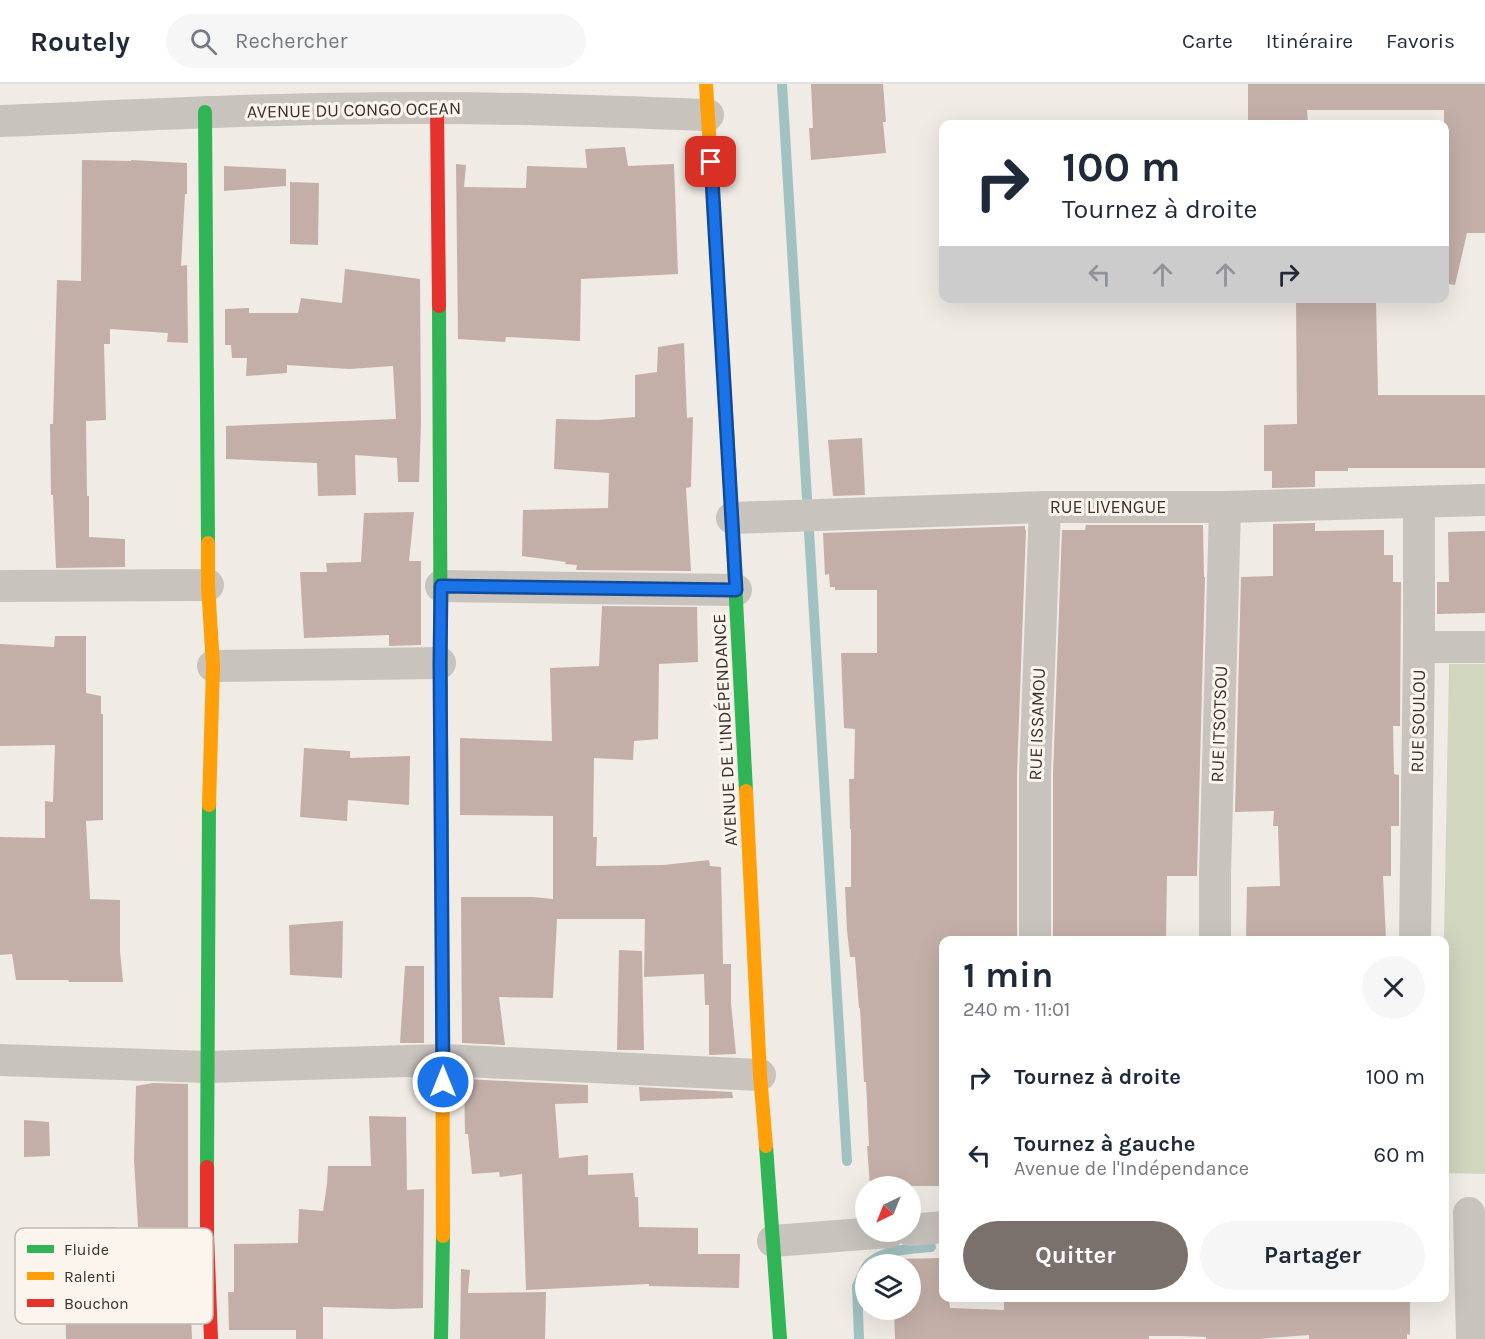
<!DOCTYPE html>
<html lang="fr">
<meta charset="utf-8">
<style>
:root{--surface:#fff;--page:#f6f6f7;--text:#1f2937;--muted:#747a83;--line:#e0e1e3;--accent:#7a716c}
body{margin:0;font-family:Karla,sans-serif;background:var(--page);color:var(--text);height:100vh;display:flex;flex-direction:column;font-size:22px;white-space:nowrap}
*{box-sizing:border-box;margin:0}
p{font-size:20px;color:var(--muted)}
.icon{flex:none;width:33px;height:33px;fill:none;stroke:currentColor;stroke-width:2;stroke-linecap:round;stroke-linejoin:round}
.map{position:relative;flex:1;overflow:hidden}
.sheet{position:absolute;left:939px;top:852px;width:510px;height:366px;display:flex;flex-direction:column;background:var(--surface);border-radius:12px;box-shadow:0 6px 24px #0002}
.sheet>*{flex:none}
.top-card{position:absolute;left:939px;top:36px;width:510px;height:183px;border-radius:12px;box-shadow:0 6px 24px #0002;background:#fff;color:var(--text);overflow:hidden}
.needle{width:39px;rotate:223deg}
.fabs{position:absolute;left:855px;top:1092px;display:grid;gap:12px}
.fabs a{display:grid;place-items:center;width:66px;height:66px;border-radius:50%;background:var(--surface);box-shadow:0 6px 24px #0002;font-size:30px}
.pin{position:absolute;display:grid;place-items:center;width:51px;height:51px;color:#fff;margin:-26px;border-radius:12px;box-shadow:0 3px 9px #0006}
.me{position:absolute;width:66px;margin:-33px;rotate:0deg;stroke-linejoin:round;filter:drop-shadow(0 0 4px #0008)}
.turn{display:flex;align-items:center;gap:21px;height:126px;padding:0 24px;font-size:27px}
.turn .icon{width:78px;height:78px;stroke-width:2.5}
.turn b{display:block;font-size:42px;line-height:51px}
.lanes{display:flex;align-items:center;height:57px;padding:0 24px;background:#0003;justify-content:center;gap:30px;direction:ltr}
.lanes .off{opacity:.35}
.round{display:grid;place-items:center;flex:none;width:63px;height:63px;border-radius:32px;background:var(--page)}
.overview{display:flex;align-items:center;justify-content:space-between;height:102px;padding:0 24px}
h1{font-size:36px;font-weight:700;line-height:45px}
.primary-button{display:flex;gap:12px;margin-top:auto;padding:12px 24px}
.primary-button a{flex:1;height:69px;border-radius:36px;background:var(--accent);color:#fff;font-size:24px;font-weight:700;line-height:69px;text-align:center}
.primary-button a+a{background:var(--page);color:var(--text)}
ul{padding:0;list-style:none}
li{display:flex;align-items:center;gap:18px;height:78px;padding:0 24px}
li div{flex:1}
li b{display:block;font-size:22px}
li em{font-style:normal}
header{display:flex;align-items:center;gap:36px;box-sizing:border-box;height:84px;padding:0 30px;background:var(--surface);border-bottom:2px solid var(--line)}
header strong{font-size:28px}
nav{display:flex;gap:33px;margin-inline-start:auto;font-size:21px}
.search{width:420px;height:54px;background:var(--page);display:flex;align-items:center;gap:15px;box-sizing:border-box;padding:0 21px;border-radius:33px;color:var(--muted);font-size:22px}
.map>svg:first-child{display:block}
.green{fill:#d1d6bf}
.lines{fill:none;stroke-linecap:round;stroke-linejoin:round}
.stream{stroke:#a1c2c1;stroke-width:10}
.building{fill:#c3afa7}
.street{stroke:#c9c3be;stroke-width:32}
.fast{stroke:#30b455;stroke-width:14}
.slow{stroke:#ff9f0a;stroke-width:14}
.jam{stroke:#e5322d;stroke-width:14}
.route-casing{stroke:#114b97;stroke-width:15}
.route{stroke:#1a73e8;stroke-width:10}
.labels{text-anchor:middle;stroke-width:6;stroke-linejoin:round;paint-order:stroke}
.street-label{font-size:18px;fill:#3b302b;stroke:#fbf5ee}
.key{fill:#fbf5ee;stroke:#c1bab4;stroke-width:1.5}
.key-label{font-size:16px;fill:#3b302b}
</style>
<header>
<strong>Routely</strong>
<div class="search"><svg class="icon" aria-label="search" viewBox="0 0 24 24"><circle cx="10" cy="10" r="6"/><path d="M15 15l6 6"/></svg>Rechercher</div>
<nav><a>Carte</a><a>Itinéraire</a><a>Favoris</a></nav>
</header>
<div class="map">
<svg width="1485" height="1255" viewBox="0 0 1485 1255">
<rect width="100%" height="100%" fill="#f0ebe5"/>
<path class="green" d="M1449,580H1485V1090L1445,1089L1444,856Z"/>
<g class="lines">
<g class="stream">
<path d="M782,0L847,1077"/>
<path d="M868,1180C885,1165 909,1165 931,1163"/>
<path d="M859,1255L857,1202L866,1183"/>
</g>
</g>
<g class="building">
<path d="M811,0H883L886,38H883L886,69L811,76L809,44H813Z"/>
<path d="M1248,0H1485V149H1467L1455,201L1444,199V26H1307L1308,40H1248Z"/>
<path d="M625,63L628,82L674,80L678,190L581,195L580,257L506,253L505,258L458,255L456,80L466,81L464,103L526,104L527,82L587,84L585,65Z"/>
<path d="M82,76L131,77V76L187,79V110H185L181,182L187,181L188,259L167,258L168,249L110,245V260H104L106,336L86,337L87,412H89V453L125,455V483L56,484L53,411H51L50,340H53L57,196L81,197Z"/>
<path d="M224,82L286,85V102L224,107Z"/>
<path d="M290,98L319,99L318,161L290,160Z"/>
<path d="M345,185L420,195L421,340L419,398H398L397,374L355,371L356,411L318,412L317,379L226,375V342L396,335L393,282L349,285L287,281V289L246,292L247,274H232L231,261H225V225L249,224V229H298L301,214L342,219Z"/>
<path d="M1296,215H1376L1378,311H1485V384H1348V387H1315V403L1272,404V387H1264V341L1297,340Z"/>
<path d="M684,259L687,334L693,333L691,403L686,404L691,487L576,486L577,481L565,480L566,478L522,472L523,426L608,424L609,389L554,385L556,335L597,336L635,333V291L657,288L658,263Z"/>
<path d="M862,354L865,411L833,412L828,356Z"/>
<path d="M414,428L409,477H421V561L389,562V551L304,554L300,488H327L326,479L361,478L364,429Z"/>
<path d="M1315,439V447L1384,446V471H1393V498H1401L1400,642H1393L1394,690L1399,691V742H1391V792H1383L1386,856H1246L1247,803L1280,802L1278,742H1273L1274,727L1235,728L1241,493L1273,492V440Z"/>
<path d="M1086,441H1203L1204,493H1205L1197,792H1167L1166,856H1053V690L1062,446H1085Z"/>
<path d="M1025,442V446H1026L1017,690V856H944V1102H870L867,1062H869L866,998H864L860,924H859L855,873H850L847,846L845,803H851V745H850L849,695H854L855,645L844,644L841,569H877V506H835V503H830L829,490L825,491L823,449Z"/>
<path d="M1485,447V529L1437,530V498H1449L1448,448Z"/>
<path d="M602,522L697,523L698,578L659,580L658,655L634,657L633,676L594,674L593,753H597L596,782L664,781L709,776L710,782L721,783L723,880H731V919L736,970L709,971V921H705L704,890L644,893L645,835H557L553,914L499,913L505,961L462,959L461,813H533L553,815V732L460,731V654L552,657L550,584L599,582Z"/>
<path d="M55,552H86V609L101,612V630H103V736L86,737L90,815L120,816V867L123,898H69L68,896H16L12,870L0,871V753L45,754V717L53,718L55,661L0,662V560L54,563Z"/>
<path d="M304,664L350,667V674L410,672L409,721L348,716L347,737L300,733Z"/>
<path d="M343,837L342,894L290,891L289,841Z"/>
<path d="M619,866L642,867L644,966H617Z"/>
<path d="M405,882H424V959H400Z"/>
<path d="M464,995L588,1001V1019L555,1020L559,1074L588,1071V1091L633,1089L635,1113H638L639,1143L698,1144V1170H740L739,1204L649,1202V1200L526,1206L522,1090L500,1093L499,1088L472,1090L468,1050H465Z"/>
<path d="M153,999L188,1000V1144L138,1143L134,1075L136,1002Z"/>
<path d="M639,1003L732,1008L733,1014L640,1017Z"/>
<path d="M369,1032L406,1033L407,1106L424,1105L423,1224L393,1225L323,1223V1255H296V1246H229L228,1208H234V1160L298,1159L299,1125L323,1127L327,1100L328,1082H371Z"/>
<path d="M24,1036L49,1038L50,1072L24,1073Z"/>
<path d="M116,1143V1205L190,1207L192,1255H66L65,1181H60L64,1144Z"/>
<path d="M944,1174V1214H949L950,1224L1004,1226V1214H1410V1251L1407,1250V1255H1309V1251L1259,1255H1206V1253L1180,1252H1149V1255H895L894,1226H910V1180H892L891,1175Z"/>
<path d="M461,1185L470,1186L468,1209L546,1208L545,1255H460Z"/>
</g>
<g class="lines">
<g class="street">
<path d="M0,37C145,31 291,23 436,24C527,24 618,28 708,31"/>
<path d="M732,434L1045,423H1225L1485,416"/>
<path d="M0,502L208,501"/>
<path d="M441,502L736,506"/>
<path d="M1419,563H1485"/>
<path d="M213,582L440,579"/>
<path d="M1035,856V690L1045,423"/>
<path d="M1215,856V790L1225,423"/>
<path d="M1415,856L1419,563V418"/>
<path d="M0,976L207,983L443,976L760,991"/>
<path d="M1469,1129L1472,1255"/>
<path d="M910,1146L944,1143"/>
<path d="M773,1157L889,1148"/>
</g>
<g class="fast">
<path d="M205,28L208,459"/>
<path d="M439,222L442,832"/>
<path d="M727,344L746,707"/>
<path d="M766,1062L780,1255"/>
<path d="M207,1083L209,721"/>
<path d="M441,1255L443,1152"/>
</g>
<g class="slow">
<path d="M706,0L727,344"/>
<path d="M208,459V501L213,582L209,721"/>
<path d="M746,707L760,991L766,1062"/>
<path d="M442,832L443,1152"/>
</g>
<g class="jam">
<path d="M437,24L439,222"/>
<path d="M207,1083V1150L211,1255"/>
</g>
</g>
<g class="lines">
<g class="route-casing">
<path id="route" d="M443,998L440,579L441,502L736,506L711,78"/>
</g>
<use href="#route" class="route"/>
</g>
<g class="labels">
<g class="street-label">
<text transform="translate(354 26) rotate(-1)" y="6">AVENUE DU CONGO OCEAN</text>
<text x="1108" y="429">RUE LIVENGUE</text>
<text transform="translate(1418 637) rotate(-89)" y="6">RUE SOULOU</text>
<text transform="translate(1037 640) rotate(-88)" y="6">RUE ISSAMOU</text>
<text transform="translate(1219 640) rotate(-88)" y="6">RUE ITSOTSOU</text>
<text transform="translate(725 646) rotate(-93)" y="6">AVENUE DE L'INDÉPENDANCE</text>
</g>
</g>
<rect x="15" y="1144" width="198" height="96" rx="9" class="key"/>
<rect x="27" y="1161" width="27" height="8" fill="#30b455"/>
<rect x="27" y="1188" width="27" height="8" fill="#ff9f0a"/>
<rect x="27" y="1215" width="27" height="8" fill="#e5322d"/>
<g class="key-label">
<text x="64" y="1171">Fluide</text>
<text x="64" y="1198">Ralenti</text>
<text x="64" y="1225">Bouchon</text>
</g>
</svg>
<div class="fabs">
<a><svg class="needle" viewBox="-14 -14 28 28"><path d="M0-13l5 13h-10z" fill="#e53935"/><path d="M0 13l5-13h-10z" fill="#747a83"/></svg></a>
<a><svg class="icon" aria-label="layers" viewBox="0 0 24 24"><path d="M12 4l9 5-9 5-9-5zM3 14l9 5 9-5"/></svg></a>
</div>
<div class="pin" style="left:711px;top:78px;background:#d93025"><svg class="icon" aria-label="arrive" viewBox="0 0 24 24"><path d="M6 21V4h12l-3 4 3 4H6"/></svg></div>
<svg class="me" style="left:443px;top:998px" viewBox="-20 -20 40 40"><circle r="17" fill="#1a73e8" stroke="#fff" stroke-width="3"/><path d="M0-11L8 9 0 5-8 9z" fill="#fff"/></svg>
<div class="top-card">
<div class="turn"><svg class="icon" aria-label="right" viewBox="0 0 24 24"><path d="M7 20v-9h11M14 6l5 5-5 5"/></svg><div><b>100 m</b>Tournez à droite</div></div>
<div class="lanes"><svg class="icon off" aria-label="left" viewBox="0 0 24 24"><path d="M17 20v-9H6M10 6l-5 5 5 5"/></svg><svg class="icon off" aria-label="ahead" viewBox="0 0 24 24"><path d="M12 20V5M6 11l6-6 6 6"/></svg><svg class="icon off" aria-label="ahead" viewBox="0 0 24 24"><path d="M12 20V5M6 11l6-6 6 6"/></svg><svg class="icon" aria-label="right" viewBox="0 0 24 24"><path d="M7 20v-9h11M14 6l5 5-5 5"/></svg></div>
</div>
<section class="sheet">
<div class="overview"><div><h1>1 min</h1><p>240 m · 11:01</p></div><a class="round"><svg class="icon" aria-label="close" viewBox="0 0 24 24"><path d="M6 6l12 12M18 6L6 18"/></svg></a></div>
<ul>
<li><svg class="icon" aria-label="right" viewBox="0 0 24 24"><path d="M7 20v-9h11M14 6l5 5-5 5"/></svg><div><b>Tournez à droite</b></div><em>100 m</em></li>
<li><svg class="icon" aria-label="left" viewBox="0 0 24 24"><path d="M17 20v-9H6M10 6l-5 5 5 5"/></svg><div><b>Tournez à gauche</b><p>Avenue de l'Indépendance</p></div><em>60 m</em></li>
</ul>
<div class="primary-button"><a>Quitter</a><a>Partager</a></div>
</section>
</div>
